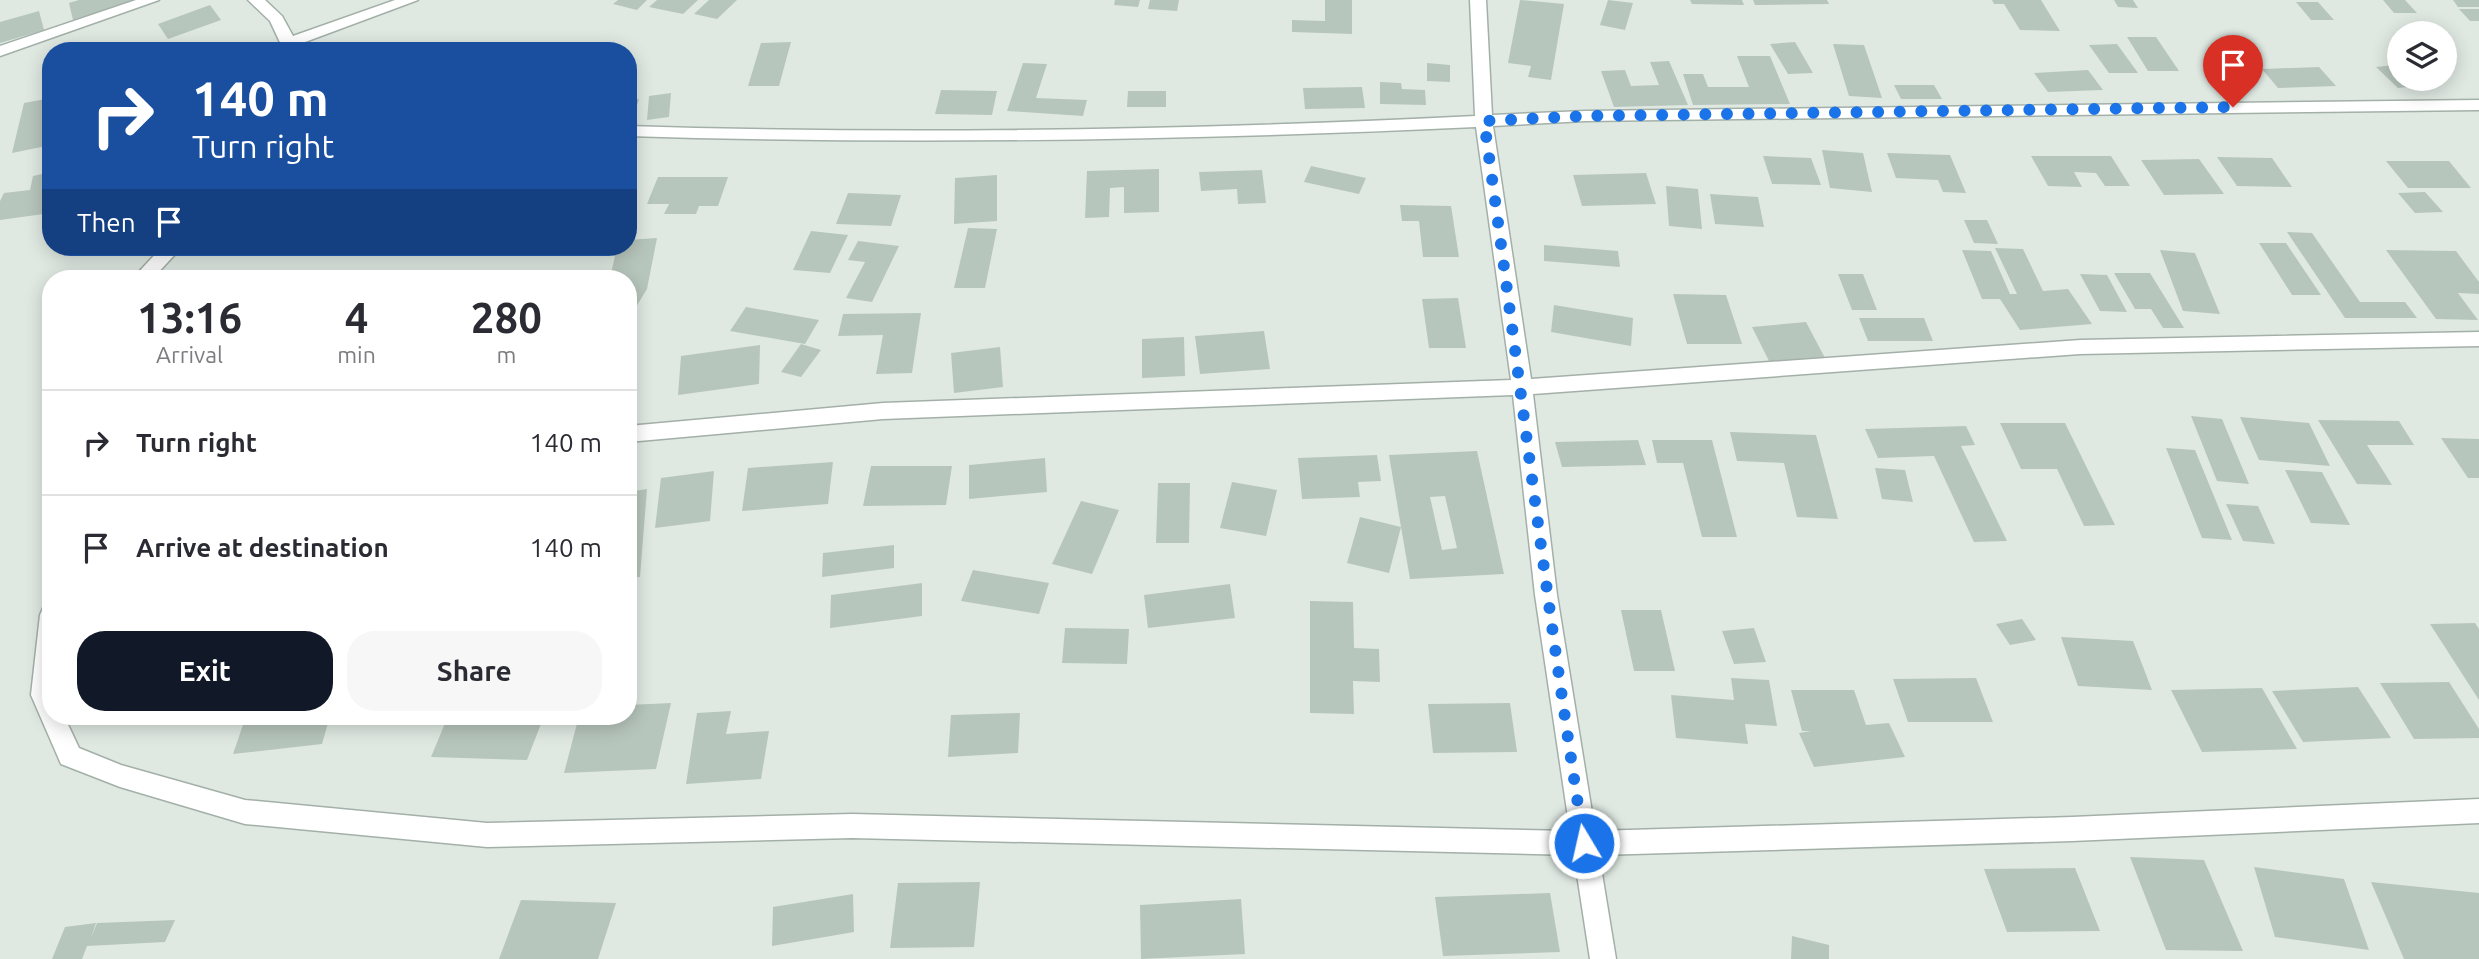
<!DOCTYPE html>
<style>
:root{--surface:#fff;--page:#f7f7f7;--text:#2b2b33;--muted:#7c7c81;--line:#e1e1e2;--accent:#111827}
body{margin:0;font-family:Ubuntu,sans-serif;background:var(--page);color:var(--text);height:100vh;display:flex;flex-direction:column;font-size:26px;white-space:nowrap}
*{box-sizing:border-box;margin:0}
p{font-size:23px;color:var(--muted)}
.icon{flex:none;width:38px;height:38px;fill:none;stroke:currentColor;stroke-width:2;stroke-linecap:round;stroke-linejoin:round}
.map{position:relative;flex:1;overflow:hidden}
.sheet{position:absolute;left:42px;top:270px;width:595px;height:455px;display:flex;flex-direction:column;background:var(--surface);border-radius:28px;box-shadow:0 4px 18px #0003}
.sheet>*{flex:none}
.top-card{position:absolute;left:42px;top:42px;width:595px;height:214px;border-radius:28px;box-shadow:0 4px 18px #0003;background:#1a4fa0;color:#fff;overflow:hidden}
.tools{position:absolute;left:2387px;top:21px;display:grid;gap:14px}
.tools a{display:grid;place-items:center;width:70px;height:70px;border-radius:50%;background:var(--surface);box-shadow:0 4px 18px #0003;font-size:35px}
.pin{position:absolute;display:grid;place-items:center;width:60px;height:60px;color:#fff;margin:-72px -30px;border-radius:50% 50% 50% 0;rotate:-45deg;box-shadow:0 0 7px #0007}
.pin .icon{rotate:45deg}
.me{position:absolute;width:77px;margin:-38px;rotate:351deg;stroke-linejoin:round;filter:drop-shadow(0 0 5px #0008)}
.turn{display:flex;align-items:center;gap:24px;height:147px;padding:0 35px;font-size:32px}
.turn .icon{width:91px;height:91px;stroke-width:2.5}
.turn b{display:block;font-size:49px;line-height:60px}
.then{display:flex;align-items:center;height:66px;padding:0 35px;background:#0003;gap:14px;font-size:26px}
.eta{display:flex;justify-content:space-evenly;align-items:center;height:119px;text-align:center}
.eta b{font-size:42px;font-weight:700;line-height:49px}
.button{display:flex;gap:14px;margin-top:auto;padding:14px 35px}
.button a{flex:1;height:80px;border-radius:28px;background:var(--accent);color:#fff;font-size:28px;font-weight:700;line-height:80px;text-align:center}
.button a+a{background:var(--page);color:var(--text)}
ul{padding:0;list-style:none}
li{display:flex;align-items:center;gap:21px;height:105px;padding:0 35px;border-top:2px solid var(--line)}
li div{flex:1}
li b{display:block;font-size:26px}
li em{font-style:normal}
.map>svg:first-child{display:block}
.building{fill:#b7c6bd;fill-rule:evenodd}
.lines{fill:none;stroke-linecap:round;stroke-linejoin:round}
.street-casing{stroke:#a3b0a8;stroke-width:3}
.street{fill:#fff;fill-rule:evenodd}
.route{stroke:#1a73e8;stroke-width:12;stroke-dasharray:0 21.6}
</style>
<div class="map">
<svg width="2479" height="959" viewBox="0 0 2479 959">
<rect width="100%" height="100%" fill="#dfe9e2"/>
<g class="building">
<path d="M79,0H134L135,3L73,20L69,3Z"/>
<path d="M618,0H647L637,10L613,4Z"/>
<path d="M657,0H698L683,14L649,7Z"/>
<path d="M709,0H737L717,19L694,14Z"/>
<path d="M1115,0H1140L1138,7L1114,5Z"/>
<path d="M1150,0H1179L1177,11L1148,9Z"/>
<path d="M1325,0H1352V34L1292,32V20L1325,21Z"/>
<path d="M1520,0L1564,4L1551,80L1528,77L1531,66L1508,63Z"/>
<path d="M1608,0L1633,3L1625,30L1600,25Z"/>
<path d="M1690,0H1742L1744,5L1692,4Z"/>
<path d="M1753,0H1827L1829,4L1755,5Z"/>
<path d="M1992,0H2041L2060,31L2020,30L2004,4H1994Z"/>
<path d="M2114,0H2133L2138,8L2118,7Z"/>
<path d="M2383,0H2405L2417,13H2394Z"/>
<path d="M2453,0H2479V7H2458Z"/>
<path d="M2296,2H2318L2334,20H2311Z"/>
<path d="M210,5L221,20L168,39L158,24Z"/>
<path d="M2459,9H2479V21H2470Z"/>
<path d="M39,11L44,30L0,43V22Z"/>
<path d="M2127,37H2156L2179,71H2148Z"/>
<path d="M791,42L779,86H748L761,43Z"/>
<path d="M1795,42L1813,73L1788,74L1770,44Z"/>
<path d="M1833,44L1864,45L1882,98L1849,96Z"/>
<path d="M2117,44L2138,73H2109L2089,45Z"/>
<path d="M1737,56H1770L1790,104L1693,105L1683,74H1703L1708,87H1749Z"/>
<path d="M1669,61L1688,105L1614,107L1601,71L1625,70L1631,86L1659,85L1650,62Z"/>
<path d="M1023,63L1047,64L1036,98L1087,100L1083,116L1007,111Z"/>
<path d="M1427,63L1450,65V82L1427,81Z"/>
<path d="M2395,65L2399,69V79H2410L2418,86L2398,88L2376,67Z"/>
<path d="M2319,67L2336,86L2278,88L2262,69Z"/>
<path d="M2088,70L2103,90L2048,92L2034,73Z"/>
<path d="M1380,82L1401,83L1402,89L1425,90L1426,105L1380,104Z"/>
<path d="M1894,85H1934L1942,99H1901Z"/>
<path d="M1362,87L1365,108L1305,109L1303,88Z"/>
<path d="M941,90L997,91L992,115L935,114Z"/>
<path d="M1128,91H1166V107H1127Z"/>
<path d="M671,93L669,117L647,120L649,96Z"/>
<path d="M51,98V145L12,153L24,103Z"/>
<path d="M628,99H639L633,118H628Z"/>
<path d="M1822,150L1863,153L1872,192L1830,188Z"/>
<path d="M1887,153L1950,155L1966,193L1943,192L1938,180L1896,178Z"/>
<path d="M1763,156L1811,158L1821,185L1772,184Z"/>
<path d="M2031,156H2111L2130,186H2105L2096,173L2074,172L2082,187L2048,186Z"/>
<path d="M2217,157L2272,158L2292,187L2237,186Z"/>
<path d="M2199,159L2224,194L2164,195L2141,160Z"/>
<path d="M2386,161H2449L2471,188H2408Z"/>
<path d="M1311,166L1366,178L1359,194L1304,182Z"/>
<path d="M1159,169V212L1124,213V187L1110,188L1109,217L1085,218L1087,171Z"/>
<path d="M1262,170L1266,203L1238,204L1237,189L1201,191L1199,172Z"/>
<path d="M51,172V213L0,220V201L4,193L30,190L33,176Z"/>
<path d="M1646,173L1656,204L1582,206L1573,175Z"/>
<path d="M997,175V221L954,224L955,178Z"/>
<path d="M658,177H728L718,206H699L696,214H664L669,204H647Z"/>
<path d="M1666,186L1698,189L1702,229L1669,226Z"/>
<path d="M2425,192L2443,212L2415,213L2398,193Z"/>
<path d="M848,193L901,195L891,226L836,224Z"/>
<path d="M1710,194L1758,197L1764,227L1715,224Z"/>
<path d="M1400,205L1451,206L1459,257H1423L1419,221H1402Z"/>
<path d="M1964,220H1987L1998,244L1974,243Z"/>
<path d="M968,228L997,229L985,288H954Z"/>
<path d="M811,231L848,235L830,273L793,270Z"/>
<path d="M2287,232L2312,233L2360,302H2405L2417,318H2345Z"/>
<path d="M657,238L647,289L628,320V278H610L617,247H628V240Z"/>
<path d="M858,241L899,246L872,302L846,298L865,262L848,260Z"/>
<path d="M2259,243H2286L2321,295H2292Z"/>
<path d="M1544,245L1618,251L1620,267L1544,261Z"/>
<path d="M1995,248L2023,249L2043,291L2068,289L2092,324L2020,330L2000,299H1982L1962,250L1991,251L2010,294H2017Z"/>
<path d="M2160,250L2195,253L2220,314L2183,311Z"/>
<path d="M2386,250L2456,251L2479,282V294L2458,293L2478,320L2436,319Z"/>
<path d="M2114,273H2150L2184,328H2163L2151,309H2135Z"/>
<path d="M1838,274H1863L1877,310H1852Z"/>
<path d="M2080,274L2107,275L2127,312L2100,311Z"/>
<path d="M1673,294L1726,295L1742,344H1687Z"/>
<path d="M1458,298L1466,348H1429L1422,299Z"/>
<path d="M1554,305L1633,318L1631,346L1551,332Z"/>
<path d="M746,307L819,320L805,344L730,331Z"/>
<path d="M921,313L912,373L876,374L883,335L838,336L843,314Z"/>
<path d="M1859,318H1924L1933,341H1868Z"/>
<path d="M1806,322L1825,358L1770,363L1752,327Z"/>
<path d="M1264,331L1270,369L1200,374L1195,336Z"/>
<path d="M1184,337L1185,376L1142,378V339Z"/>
<path d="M801,344L821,350L801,377L781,372Z"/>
<path d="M760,345L759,384L678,395L681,356Z"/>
<path d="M1000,347L1003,387L954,393L951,353Z"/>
<path d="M2191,416L2222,419L2249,484L2217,481Z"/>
<path d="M2240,417L2309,423L2330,466L2259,460Z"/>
<path d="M2318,420L2399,421L2414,445H2367L2392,485L2357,484Z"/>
<path d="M2000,423H2065L2115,525L2084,526L2057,469H2021Z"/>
<path d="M1966,426L1975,445L1961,446L2007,541L1974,542L1934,456L1878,458L1865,429Z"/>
<path d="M1730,432L1816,435L1838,519L1797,517L1784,463L1737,461Z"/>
<path d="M2441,438L2479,439V478H2468Z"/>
<path d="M1638,440L1646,465L1562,467L1555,442Z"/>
<path d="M1652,440H1712L1737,537H1702L1683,463H1657Z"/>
<path d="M2166,448L2195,450L2232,540L2202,538Z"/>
<path d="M1477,451L1504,574L1410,579L1401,527L1389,573L1347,563L1360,517L1401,527L1389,455ZM1445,496L1457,548L1442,550L1430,497Z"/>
<path d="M1377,455L1381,481L1358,482L1360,497L1302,499L1298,458Z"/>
<path d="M1045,458L1047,492L969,499V465Z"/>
<path d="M833,462L828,504L742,511L748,468Z"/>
<path d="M871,466H952L946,505L863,506Z"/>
<path d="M1875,468L1905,470L1913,502L1882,499Z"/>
<path d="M2285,470L2322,472L2350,525L2311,523Z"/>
<path d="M714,471L710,521L655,528L661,478Z"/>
<path d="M1232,482L1277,490L1266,536L1220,528Z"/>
<path d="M1158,483H1190L1189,543H1156Z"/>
<path d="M647,489L640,577L628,578V492Z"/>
<path d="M1081,501L1119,510L1092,574L1052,564Z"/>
<path d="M2226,504L2258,506L2275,544L2243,541Z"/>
<path d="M894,545V568L822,577L823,553Z"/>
<path d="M973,570L1049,583L1039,614L961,601Z"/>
<path d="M922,583V616L830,628L831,595Z"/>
<path d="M1230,584L1235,618L1148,628L1144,595Z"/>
<path d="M1310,601L1353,602L1354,648L1379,649L1380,682L1353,681L1354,714L1310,713Z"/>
<path d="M1621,610H1661L1675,671H1634Z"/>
<path d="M2022,619L2036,640L2010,645L1996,624Z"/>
<path d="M2475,623L2479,629V700L2430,624Z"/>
<path d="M1065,628L1129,629L1127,664L1062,663Z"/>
<path d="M1754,628L1766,662L1734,664L1722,631Z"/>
<path d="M2061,637L2133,641L2152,690L2078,686Z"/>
<path d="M1731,678L1769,680L1777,726L1745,724L1748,744L1676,738L1671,695L1734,700Z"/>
<path d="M1976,678L1993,722H1908L1893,679Z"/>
<path d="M2449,682L2479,729V738L2414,739L2380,683Z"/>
<path d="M2358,687L2391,738L2303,742L2272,691Z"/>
<path d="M2262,688L2297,749L2202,752L2171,690Z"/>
<path d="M1791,690H1854L1866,725L1889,723L1905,757L1814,767L1799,733L1811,731H1802Z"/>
<path d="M671,703L656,769L564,773L579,716H628V705Z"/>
<path d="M1510,703L1517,752L1433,753L1428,704Z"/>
<path d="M731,711L726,734L769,731L761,779L686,784L697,713Z"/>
<path d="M1020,713L1018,753L948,757L951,715Z"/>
<path d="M246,716H330L322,744L233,754Z"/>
<path d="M448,716H544L527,760L431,757Z"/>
<path d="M2130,857L2204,860L2243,951L2166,950Z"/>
<path d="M2254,867L2344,879L2369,950L2275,937Z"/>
<path d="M2075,868L2100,931L2007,932L1984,869Z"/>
<path d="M980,882L974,947L890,948L898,883Z"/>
<path d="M2371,882L2479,893V959H2404Z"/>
<path d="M1550,893L1560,952L1443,956L1435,897Z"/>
<path d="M853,894L854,932L772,946L773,907Z"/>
<path d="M1241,899L1245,954L1141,959L1140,905Z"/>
<path d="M521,900L616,903L598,959H499Z"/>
<path d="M175,920L165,942L87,946L82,959H52L65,927L96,923L91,938L97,923Z"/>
<path d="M1792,936L1829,945V959H1791Z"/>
</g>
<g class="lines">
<g class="street-casing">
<g id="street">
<path d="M136,0H159L0,56V46Z"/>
<path d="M248,0H265L282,16L293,36L395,0H418L297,45L300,51H284L270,21Z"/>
<path d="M1470,0H1486L1492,115L1585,111L2479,100V110L1585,121L1493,126L1531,379L2080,340L2479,332V346L2080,354L1533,394L1557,595L1595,831L2072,817L2479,799V823L2072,841L1599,855L1616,959H1590L1574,855L852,838L487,847L245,824L120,787L61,764L31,695L40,615L43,608L51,605V716H64L79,748L121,765L245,800L487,823L852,814L1570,831L1535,595L1513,395L883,419L628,442V426L883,403L1511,380L1476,127C1194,140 911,145 628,136V126C910,135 1194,130 1475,116Z"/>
<path d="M162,247H182L153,278H133Z"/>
</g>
</g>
<use href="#street" class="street"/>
</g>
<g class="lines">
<path class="route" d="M1584,843C1546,603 1518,362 1484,121L1585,116L2233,107"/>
</g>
</svg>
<div class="tools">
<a><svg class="icon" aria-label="layers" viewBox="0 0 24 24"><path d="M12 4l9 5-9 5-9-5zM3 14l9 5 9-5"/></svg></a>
</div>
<div class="pin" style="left:2233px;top:107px;background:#d93025"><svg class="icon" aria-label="arrive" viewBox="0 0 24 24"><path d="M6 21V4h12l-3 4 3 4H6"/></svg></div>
<svg class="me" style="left:1584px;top:843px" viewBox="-20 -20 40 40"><circle r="17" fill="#1a73e8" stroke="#fff" stroke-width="3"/><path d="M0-11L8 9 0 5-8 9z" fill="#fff"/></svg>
<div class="top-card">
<div class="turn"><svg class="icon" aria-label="right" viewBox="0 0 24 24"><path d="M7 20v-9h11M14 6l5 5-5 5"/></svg><div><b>140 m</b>Turn right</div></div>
<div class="then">Then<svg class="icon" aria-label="arrive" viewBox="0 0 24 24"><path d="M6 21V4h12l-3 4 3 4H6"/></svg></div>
</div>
<section class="sheet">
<div class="eta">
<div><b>13:16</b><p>Arrival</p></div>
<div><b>4</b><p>min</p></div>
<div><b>280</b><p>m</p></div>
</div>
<ul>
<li><svg class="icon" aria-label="right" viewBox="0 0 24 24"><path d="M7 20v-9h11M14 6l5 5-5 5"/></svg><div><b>Turn right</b></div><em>140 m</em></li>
<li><svg class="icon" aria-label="arrive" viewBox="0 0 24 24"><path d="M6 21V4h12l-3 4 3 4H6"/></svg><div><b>Arrive at destination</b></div><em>140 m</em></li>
</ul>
<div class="button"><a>Exit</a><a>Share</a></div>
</section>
</div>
